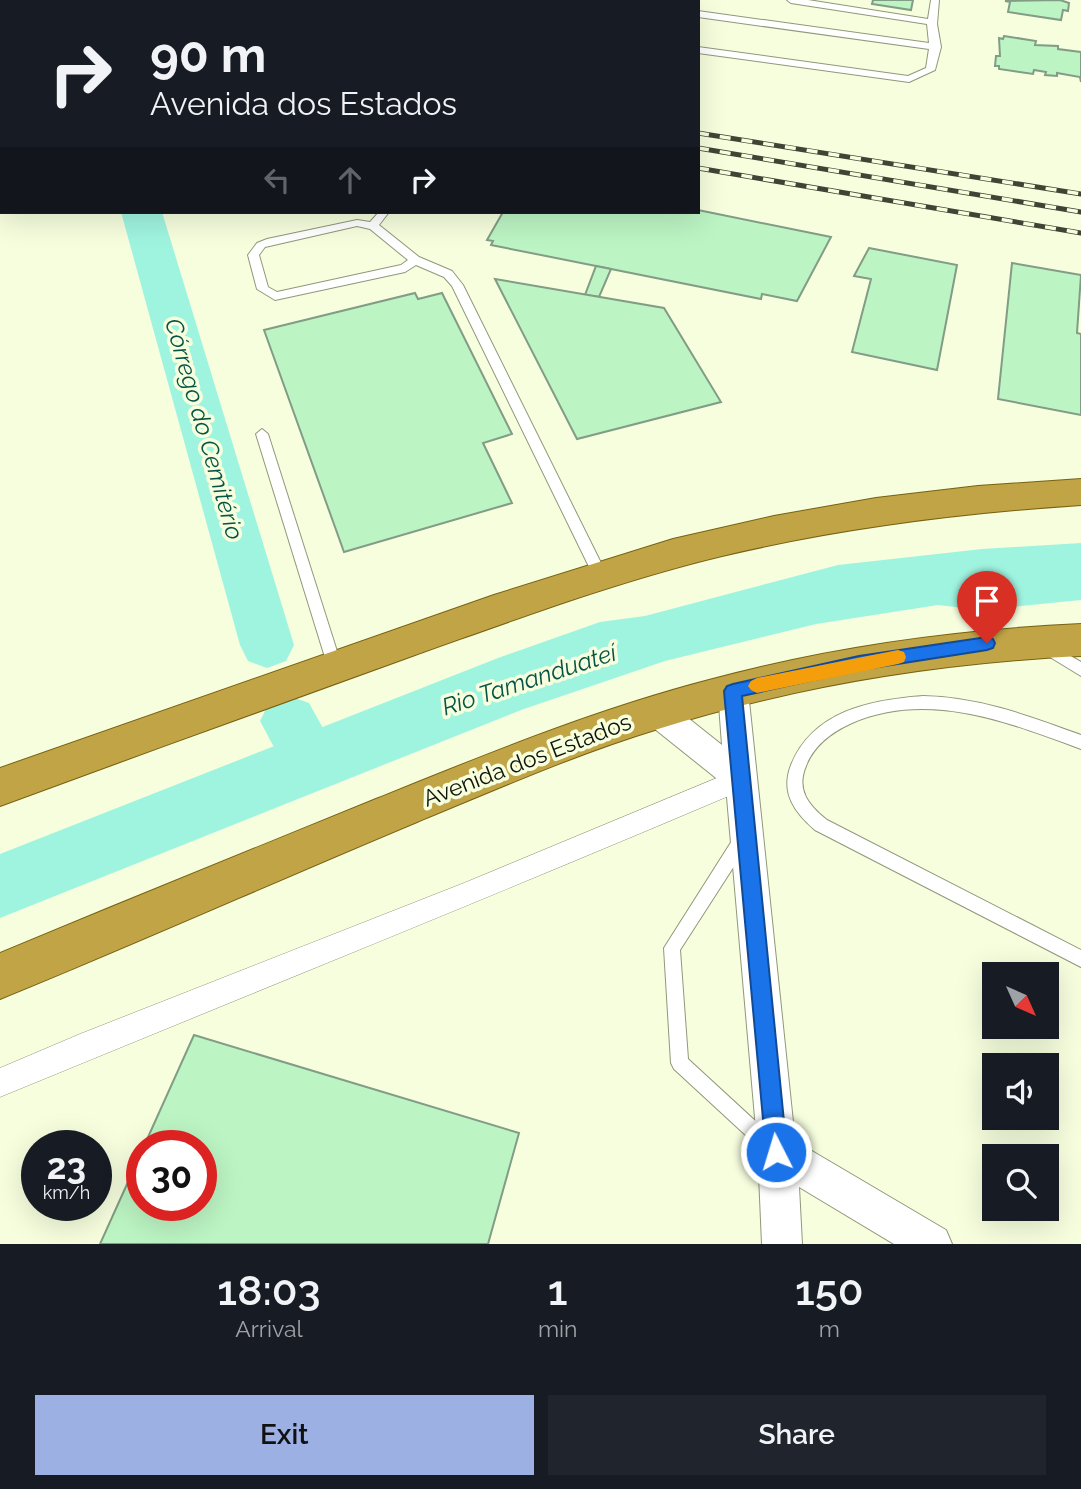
<!DOCTYPE html>
<meta charset="utf-8">
<style>
:root{--surface:#171b24;--page:#20242c;--text:#f1f3f6;--muted:#9ea1a6;--accent:#9cb0e4}
body{margin:0;font-family:Raleway,sans-serif;background:var(--page);color:var(--text);height:100vh;display:flex;flex-direction:column;font-size:26px;white-space:nowrap}
*{box-sizing:border-box;margin:0}
p{font-size:23px;color:var(--muted)}
.icon{flex:none;width:38px;height:38px;fill:none;stroke:currentColor;stroke-width:2;stroke-linecap:round;stroke-linejoin:round}
.map{position:relative;height:1244px;overflow:hidden}
.panel{display:flex;flex-direction:column;background:var(--surface);flex:1}
.panel>*{flex:none}
.top-card{position:absolute;left:0px;top:0px;width:700px;height:214px;box-shadow:0 7px 28px #0002;background:#171b24;color:var(--text);overflow:hidden}
.needle{width:46px;rotate:135deg}
.controls{position:absolute;left:982px;top:962px;display:grid;gap:14px}
.controls a{display:grid;place-items:center;width:77px;height:77px;border-radius:0px;background:var(--surface);box-shadow:0 7px 28px #0002;font-size:35px}
.speed{position:absolute;left:21px;top:1130px;display:flex;gap:14px;font-size:35px;font-weight:700;text-align:center}
.speed>*{display:grid;place-content:center;width:91px;height:91px;border-radius:50%;background:var(--surface);box-shadow:0 7px 28px #0002;line-height:1}
.speed small{font-size:18px;font-weight:400}
.speed .limit{border:10px solid #d22;background:#fff;color:#111}
.pin{position:absolute;display:grid;place-items:center;width:60px;height:60px;color:#fff;margin:-72px -30px;border-radius:50% 50% 50% 0;rotate:-45deg;box-shadow:0 0 7px #0007}
.pin .icon{rotate:45deg}
.me{position:absolute;width:77px;margin:-38px;rotate:355deg;stroke-linejoin:round;filter:drop-shadow(0 0 5px #0008)}
.turn{display:flex;align-items:center;gap:24px;height:147px;padding:0 35px;font-size:32px}
.turn .icon{width:91px;height:91px;stroke-width:2.5}
.turn b{display:block;font-size:49px;line-height:60px}
.lanes{display:flex;align-items:center;height:66px;padding:0 35px;background:#0003;justify-content:center;gap:35px;direction:ltr}
.lanes .off{opacity:.35}
.eta{display:flex;justify-content:space-evenly;align-items:center;height:119px;text-align:center}
.eta b{font-size:42px;font-weight:600;line-height:49px}
.cta{display:flex;gap:14px;margin-top:auto;padding:14px 35px}
.cta a{flex:1;height:80px;border-radius:0px;background:var(--accent);color:#111;font-size:28px;font-weight:600;line-height:80px;text-align:center}
.cta a+a{background:var(--page);color:var(--text)}
.map>svg:first-child{display:block}
.water{fill:#9ff4e0}
.lines{fill:none;stroke-linecap:round;stroke-linejoin:round}
.river{fill:#9ff4e0;fill-rule:evenodd}
.building{fill:#bcf4c3;stroke:#829c85;stroke-width:2}
.service-casing{stroke:#90987a;stroke-width:2}
.pedestrian-casing{stroke:#90987a;stroke-width:1}
.minor-casing{stroke:#90987a;stroke-width:2}
.trunk-casing{stroke:#786212;stroke-width:2}
.service{fill:#fff;fill-rule:evenodd}
.pedestrian{fill:#fff;fill-rule:evenodd}
.minor{fill:#fff;fill-rule:evenodd}
.trunk{fill:#c0a446;fill-rule:evenodd}
.rail-casing{stroke:#404435;stroke-width:5}
.rail{stroke:#f6fede;stroke-width:3.5;stroke-dasharray:11;stroke-linecap:butt}
.route{fill:#1a73e8;stroke:#114b97;stroke-width:2}
.slow{fill:#f59e0b}
.labels{text-anchor:middle;stroke-width:7;stroke-linejoin:round;paint-order:stroke}
.street-label{font-size:23px;fill:#101308;stroke:#f6fede}
.water-label{font-size:24px;font-style:italic;fill:#075346;stroke:#f6fede}
</style>
<div class="map">
<svg width="1081" height="1244" viewBox="0 0 1081 1244">
<rect width="100%" height="100%" fill="#f6fede"/>
<path class="water" d="M1081,543V600L981,610L938,605L816,624L665,661L521,710L0,918V854L498,658L600,622L645,616L838,565L982,549Z"/>
<g class="lines">
<g class="river">
<rect x="0" y="132" width="2" height="24"/>
<path d="M121,212H162L294,645L286,661L267,668L248,661L240,645Z"/>
<path d="M289,696L309,703L340,759L332,777L311,785L290,777L260,721L269,703Z"/>
</g>
</g>
<g class="building">
<path d="M415,0H490L488,2Z"/>
<path d="M873,0H913L911,10L872,4Z"/>
<path d="M1060,0L1069,3L1068,11L1063,10L1061,20L1008,12L1010,2L1005,1Z"/>
<path d="M1004,36L1036,41L1035,45L1058,46V49L1081,52V82L1080,77L1057,73V76L1045,75L1046,72L1034,70L1033,74L999,69V66H995L996,56H1000L999,38L1003,39Z"/>
<path d="M698,210L831,237L797,301L762,294L761,299L491,245L493,241L487,240L503,212Z"/>
<path d="M869,248L957,265L937,370L852,352L871,279L854,276Z"/>
<path d="M1012,263L1081,275L1077,333L1081,334V415L998,399Z"/>
<path d="M596,266L611,269L599,297L585,295Z"/>
<path d="M495,279L664,308L721,402L577,439Z"/>
<path d="M415,293L418,299L442,293L512,434L483,443L512,503L344,552L264,330Z"/>
<path d="M194,1035L519,1133L488,1244H100L142,1151V1206H201V1146H144Z"/>
</g>
<g class="lines">
<g class="service-casing">
<g id="service">
<path d="M348,0H366L367,2H349Z"/>
<path d="M649,0H657L648,2Z"/>
<path d="M787,0H808L928,19L931,0H939L937,24L941,47L935,70L909,82L698,53V47L908,76L926,68L929,49L698,17V11L929,43L927,24L791,3Z"/>
<path d="M379,212H389L379,225L419,257L452,271L463,285L607,575L605,579H595L452,286L444,277L416,265L405,272L275,300L257,289L248,255L257,243L267,239L357,220L370,222ZM357,226L370,229L408,260L401,265L277,292L268,287L259,255L265,247Z"/>
<path d="M262,429L268,434L342,667L340,671L335,673L330,671L328,667L256,434Z"/>
<path d="M1045,641L1081,662V676L1040,651L1038,647L1040,643Z"/>
<path d="M923,696C979,697 1029,716 1081,735V749C1008,722 928,690 852,723C832,732 814,745 806,766C796,790 808,805 827,820L1081,950V967L815,830C795,813 780,793 791,765C813,711 870,700 923,696Z"/>
<path d="M741,834L747,836L749,841L747,846L680,950L688,1059L776,1140L779,1146L776,1152L770,1155L764,1152L674,1069L671,1063L664,948L735,836Z"/>
</g>
</g>
<g class="pedestrian-casing">
<path id="pedestrian" d="M741,768L750,771L753,779L750,787C501,893 250,994 0,1097V1068L80,1034L464,883Z"/>
</g>
<g class="minor-casing">
<path id="minor" d="M733,678L744,682L748,691L795,1141L946,1230L952,1244H894L799,1187L802,1244H762L758,1152L726,786L646,722L641,712L646,702L657,699L668,702L722,745L718,691L722,682Z"/>
</g>
<g class="trunk-casing">
<g id="trunk">
<path d="M1081,479V505C960,513 840,528 722,556C618,581 517,619 415,655C277,705 138,755 0,806V768L494,595L673,539L774,516L876,498L978,486Z"/>
<path d="M1081,624V656C937,663 796,686 658,729C576,754 497,789 417,822C278,880 140,942 0,999V953C125,901 250,850 376,799C485,755 594,710 709,680C831,647 955,630 1081,624Z"/>
</g>
</g>
<use href="#service" class="service"/>
<use href="#pedestrian" class="pedestrian"/>
<use href="#minor" class="minor"/>
<use href="#trunk" class="trunk"/>
<g class="rail-casing">
<g id="rail">
<path d="M698,133L1081,194"/>
<path d="M698,148L1081,212"/>
<path d="M698,168L1081,233"/>
</g>
</g>
<use href="#rail" class="rail"/>
</g>
<path class="route" d="M987,637L993,639L995,643L993,648L987,650L859,670L742,696L787,1152L784,1159L776,1162L769,1159L766,1152L724,691L727,686L733,684L859,656Z"/>
<path class="slow" d="M898,650L904,652L906,657L904,662L898,664L757,693L751,690L748,686L751,681L757,678Z"/>
<g class="labels">
<g class="street-label">
<text transform="translate(527 760) rotate(-21)" y="8">Avenida dos Estados</text>
</g>
<g class="water-label">
<text transform="translate(204 429) rotate(74)" y="8">Córrego do Cemitério</text>
<text transform="translate(529 680) rotate(-18)" y="8">Rio Tamanduateí</text>
</g>
</g>
</svg>
<div class="controls">
<a><svg class="needle" viewBox="-14 -14 28 28"><path d="M0-13l5 13h-10z" fill="#e53935"/><path d="M0 13l5-13h-10z" fill="#9ea1a6"/></svg></a>
<a><svg class="icon" aria-label="sound" viewBox="0 0 24 24"><path d="M4 9h4l5-4v14l-5-4H4zM17 9q2 3 0 6"/></svg></a>
<a><svg class="icon" aria-label="search" viewBox="0 0 24 24"><circle cx="10" cy="10" r="6"/><path d="M15 15l6 6"/></svg></a>
</div>
<div class="speed"><div>23<small>km/h</small></div><div class="limit">30</div></div>
<div class="pin" style="left:987px;top:643px;background:#d93025"><svg class="icon" aria-label="arrive" viewBox="0 0 24 24"><path d="M6 21V4h12l-3 4 3 4H6"/></svg></div>
<svg class="me" style="left:776px;top:1152px" viewBox="-20 -20 40 40"><circle r="17" fill="#1a73e8" stroke="#fff" stroke-width="3"/><path d="M0-11L8 9 0 5-8 9z" fill="#fff"/></svg>
<div class="top-card">
<div class="turn"><svg class="icon" aria-label="right" viewBox="0 0 24 24"><path d="M7 20v-9h11M14 6l5 5-5 5"/></svg><div><b>90 m</b>Avenida dos Estados</div></div>
<div class="lanes"><svg class="icon off" aria-label="left" viewBox="0 0 24 24"><path d="M17 20v-9H6M10 6l-5 5 5 5"/></svg><svg class="icon off" aria-label="ahead" viewBox="0 0 24 24"><path d="M12 20V5M6 11l6-6 6 6"/></svg><svg class="icon" aria-label="right" viewBox="0 0 24 24"><path d="M7 20v-9h11M14 6l5 5-5 5"/></svg></div>
</div>
</div>
<section class="panel">
<div class="eta">
<div><b>18:03</b><p>Arrival</p></div>
<div><b>1</b><p>min</p></div>
<div><b>150</b><p>m</p></div>
</div>
<div class="cta"><a>Exit</a><a>Share</a></div>
</section>
